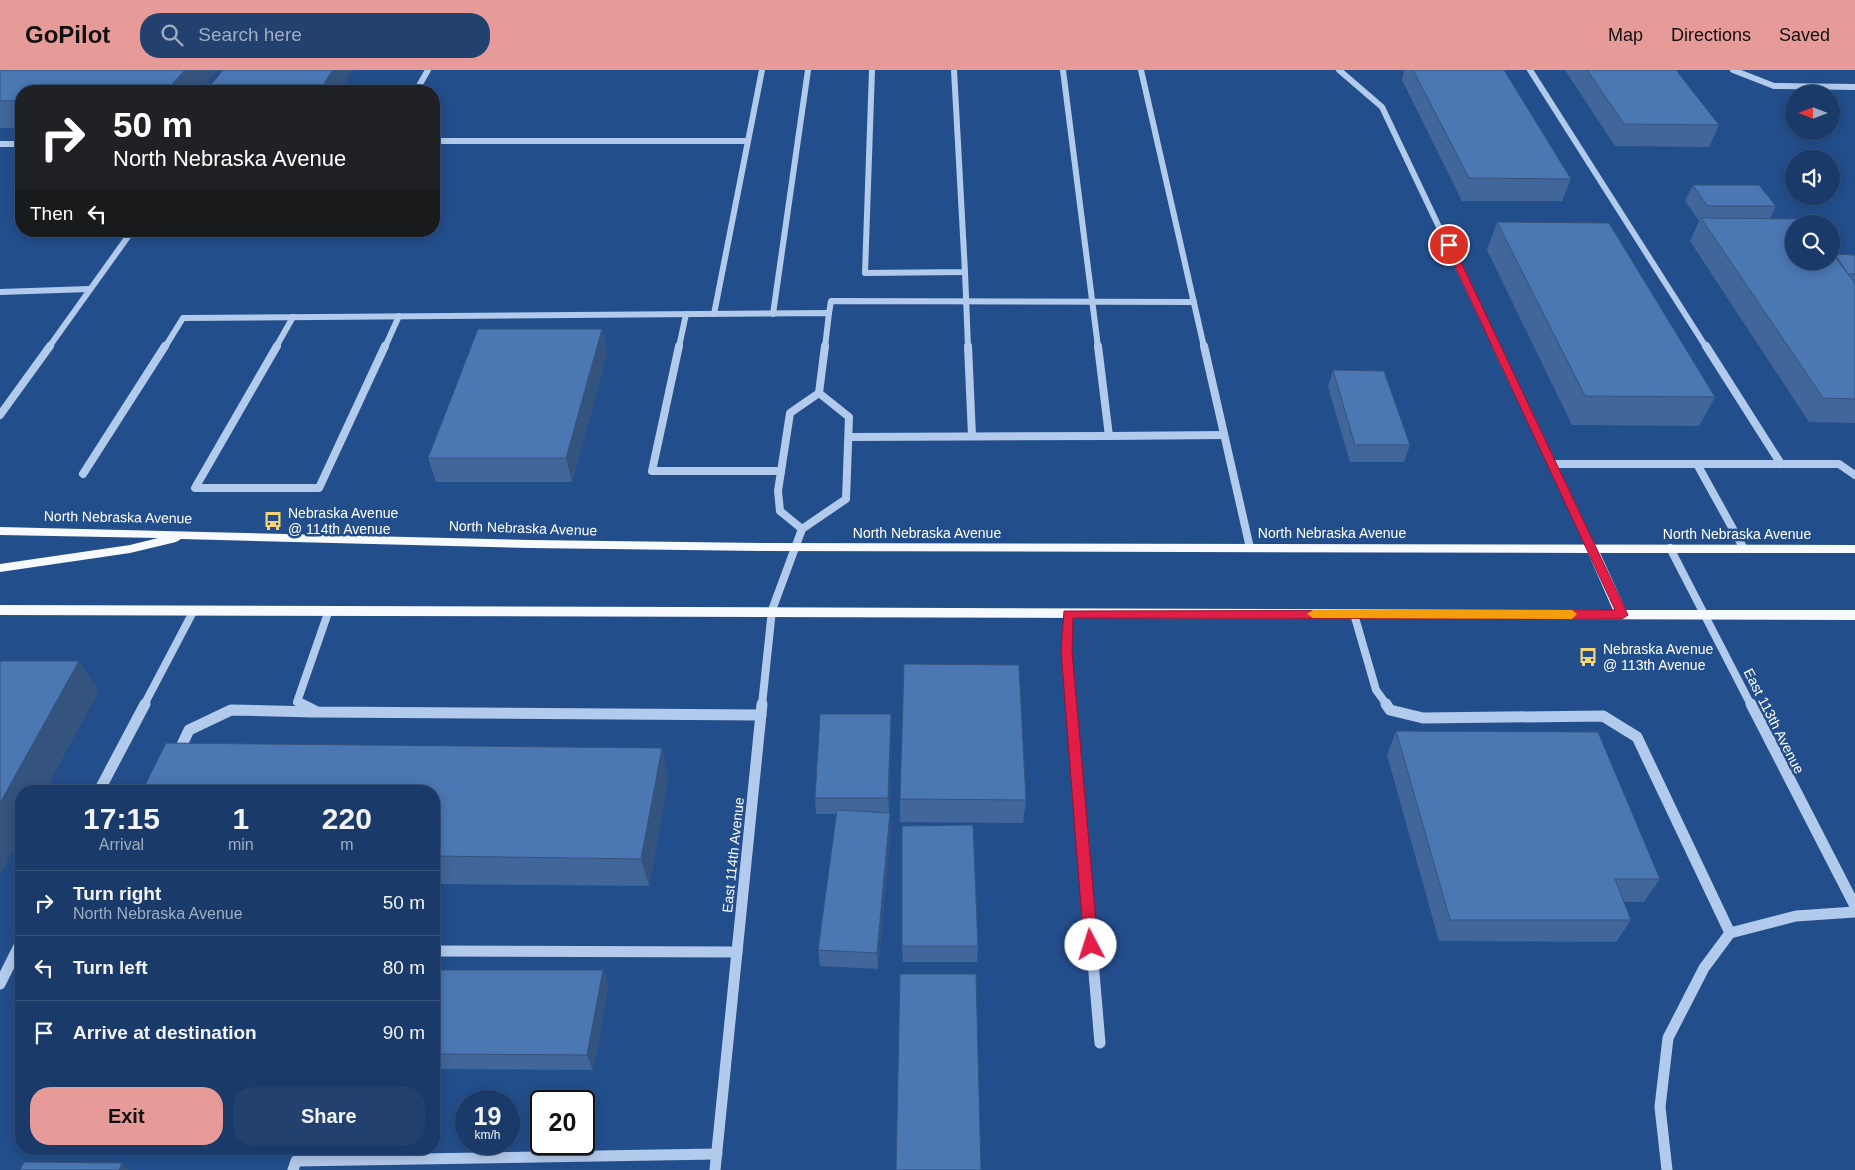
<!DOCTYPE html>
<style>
:root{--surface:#1a3a69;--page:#23416f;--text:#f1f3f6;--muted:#9fadc0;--line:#38547d;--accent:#e69b98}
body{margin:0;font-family:Arial,sans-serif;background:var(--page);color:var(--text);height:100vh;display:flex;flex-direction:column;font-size:19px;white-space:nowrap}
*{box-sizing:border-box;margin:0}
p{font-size:16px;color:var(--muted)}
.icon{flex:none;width:28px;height:28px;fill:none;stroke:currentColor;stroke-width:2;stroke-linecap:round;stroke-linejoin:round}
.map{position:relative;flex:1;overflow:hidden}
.drawer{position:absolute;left:15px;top:715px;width:425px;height:370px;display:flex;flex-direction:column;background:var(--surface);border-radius:20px;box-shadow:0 2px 12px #0003,0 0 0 1px var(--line)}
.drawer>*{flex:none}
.hud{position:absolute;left:15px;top:15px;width:425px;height:152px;border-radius:20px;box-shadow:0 2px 12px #0003,0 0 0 1px var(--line);background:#202124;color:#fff;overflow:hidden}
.needle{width:32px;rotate:270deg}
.controls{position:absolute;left:1785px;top:15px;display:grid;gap:10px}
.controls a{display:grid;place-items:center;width:55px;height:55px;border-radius:50%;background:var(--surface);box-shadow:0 2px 12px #0003,0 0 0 1px var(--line);font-size:25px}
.speed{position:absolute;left:455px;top:1020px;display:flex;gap:10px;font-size:25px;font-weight:700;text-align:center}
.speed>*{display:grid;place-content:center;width:65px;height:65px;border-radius:50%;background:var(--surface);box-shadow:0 2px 12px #0003,0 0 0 1px var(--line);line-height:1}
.speed small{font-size:12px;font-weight:400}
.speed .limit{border:2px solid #111;border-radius:8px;background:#fff;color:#111}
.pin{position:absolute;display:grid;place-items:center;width:42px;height:42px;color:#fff;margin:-21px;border:2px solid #fff;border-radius:50%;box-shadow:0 1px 5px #0007}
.me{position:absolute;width:55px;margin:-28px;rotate:355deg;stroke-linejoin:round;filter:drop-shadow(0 0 4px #0008)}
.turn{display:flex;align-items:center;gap:18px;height:105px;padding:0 15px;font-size:22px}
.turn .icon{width:65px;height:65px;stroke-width:2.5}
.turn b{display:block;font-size:35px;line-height:42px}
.then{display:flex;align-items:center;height:48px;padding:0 15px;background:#0003;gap:10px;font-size:19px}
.eta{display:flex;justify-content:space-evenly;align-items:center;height:85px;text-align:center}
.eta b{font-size:30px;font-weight:700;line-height:35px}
.primary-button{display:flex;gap:10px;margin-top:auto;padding:10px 15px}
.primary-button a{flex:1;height:58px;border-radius:20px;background:var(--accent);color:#111;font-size:20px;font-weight:700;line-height:58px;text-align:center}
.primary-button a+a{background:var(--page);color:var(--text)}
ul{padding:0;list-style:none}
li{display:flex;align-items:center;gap:15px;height:65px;padding:0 15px;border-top:1px solid var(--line)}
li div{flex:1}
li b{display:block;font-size:19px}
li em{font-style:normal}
header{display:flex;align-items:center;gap:30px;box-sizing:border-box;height:70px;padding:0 25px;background:var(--accent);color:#111}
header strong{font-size:24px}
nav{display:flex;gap:28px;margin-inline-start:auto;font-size:18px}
.search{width:350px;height:45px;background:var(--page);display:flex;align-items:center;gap:12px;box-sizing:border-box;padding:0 18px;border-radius:20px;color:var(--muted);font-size:19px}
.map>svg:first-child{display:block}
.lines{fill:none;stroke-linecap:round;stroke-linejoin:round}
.minor-far2{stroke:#b2caeb;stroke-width:6}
.minor-far1{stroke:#b2caeb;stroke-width:8}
.minor{stroke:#b2caeb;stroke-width:11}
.major{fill:#f6f9fe;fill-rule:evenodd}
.wall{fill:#40669a}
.shaded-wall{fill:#34537d}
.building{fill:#4b77b3;stroke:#34537d}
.route{fill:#e11d48;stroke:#92132f}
.slow{fill:#f59e0b}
.labels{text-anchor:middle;stroke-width:5;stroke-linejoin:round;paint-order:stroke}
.poi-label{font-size:14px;fill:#fff;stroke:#234e8c;text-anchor:start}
.street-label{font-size:14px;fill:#fff;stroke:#234e8c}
</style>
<header>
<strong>GoPilot</strong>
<div class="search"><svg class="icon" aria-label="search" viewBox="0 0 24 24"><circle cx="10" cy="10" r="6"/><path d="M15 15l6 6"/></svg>Search here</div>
<nav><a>Map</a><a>Directions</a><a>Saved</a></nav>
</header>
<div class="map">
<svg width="1855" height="1100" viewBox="0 0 1855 1100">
<rect width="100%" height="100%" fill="#234e8c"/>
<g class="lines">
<g class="minor-far2">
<path d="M872,0L865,203L965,202L954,0"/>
<path d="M1063,0L1098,277"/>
<path d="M1141,0L1204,277"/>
<path d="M1339,0L1382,37L1496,277"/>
<path d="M1530,0L1706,277"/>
<path d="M1733,0L1774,16L1855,17"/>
<path d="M416,21L428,0"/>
<path d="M434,71H747"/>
<path d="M0,74H21"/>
<path d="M965,202L968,277"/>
<path d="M0,222L90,219"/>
<path d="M829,243L831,231L1194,232"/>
<path d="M714,244L762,0"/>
<path d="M773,244L808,0"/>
<path d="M49,277L132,161"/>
<path d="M165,277L183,248L829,243L825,277"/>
<path d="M276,277L293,247"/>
<path d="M385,277L399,246"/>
<path d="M679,277L686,244"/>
</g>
<g class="minor-far1">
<path d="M277,276L195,418H319L385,276"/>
<path d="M679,276L652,401H781"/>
<path d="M968,276L972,366"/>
<path d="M1098,276L1109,366L1224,365"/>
<path d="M1204,276L1250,478"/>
<path d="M1496,276L1592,478"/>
<path d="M1706,276L1781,394"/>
<path d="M0,345L50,276"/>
<path d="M849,367L1109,366"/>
<path d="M1553,394H1697"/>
<path d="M83,404L165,276"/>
<path d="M802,459L780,441L778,421L790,343L819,323L825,276"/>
<path d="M1670,478L1751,635"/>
<path d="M1744,479L1697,394H1839L1855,405"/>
<path d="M1068,544L1067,581L1072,635"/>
<path d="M1354,544L1376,620L1387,635"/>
<path d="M144,635L194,540"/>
<path d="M304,635L297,632L329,540"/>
<path d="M762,635L772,540L802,459L846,429L849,347L819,323"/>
</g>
<g class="minor">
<path d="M301,634L317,642L761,645"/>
<path d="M1071,634L1100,973"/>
<path d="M1386,634L1390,640L1423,648L1603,646L1637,667L1730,863"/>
<path d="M1751,634L1855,836"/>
<path d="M178,683L189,660L231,640L314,642"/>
<path d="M99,721L145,634"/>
<path d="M434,881L737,882"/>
<path d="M0,914L21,872"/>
<path d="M293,1100L296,1091L717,1084"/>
<path d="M715,1100L762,634"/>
<path d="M1667,1100L1660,1037L1668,968L1704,898L1730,863L1796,846L1855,842"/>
</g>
<path class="major" d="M0,457L530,470L762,473L1855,475V483H1600L1626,540H1855V550L0,545V535L1613,540L1588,483L762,481L530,478L181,469L176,472L130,483L0,502V494L130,475L158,468L0,465Z"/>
</g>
<g class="wall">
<path d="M0,0L21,21V58H0Z"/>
<path d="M1404,0H1504L1571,109L1562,131H1462L1402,10Z"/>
<path d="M1565,0H1676L1719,55L1709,77L1615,76Z"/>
<path d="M1693,115L1776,136L1770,149L1834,186L1835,184L1855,185V353L1809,352L1690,171L1699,151L1685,131Z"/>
<path d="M1497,152L1715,327L1699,356L1572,355L1487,180Z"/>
<path d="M602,259L607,283L572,412H436L428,388Z"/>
<path d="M1333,300L1410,375L1404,392H1350L1328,317Z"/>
<path d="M891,644V661L889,743L891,759L878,899L820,896L818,880L837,744H816L815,728Z"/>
<path d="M1396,661L1660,809L1644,832H1624L1631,850L1616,872L1439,871L1387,685Z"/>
<path d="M662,678L668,707L649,816L434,814V721Z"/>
<path d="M900,729L1026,730L1023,753L900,752Z"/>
<path d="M902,876H978L977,892H903Z"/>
<path d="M603,900L608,915L593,1000L434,999V912Z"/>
</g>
<g class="shaded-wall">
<path d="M185,0H218L200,21H166Z"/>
<path d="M333,0H353L340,21H319Z"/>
<path d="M602,259L607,283L572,412L566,388Z"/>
<path d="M79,591L99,621L45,721H21V766L0,805V733Z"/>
<path d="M891,644V661L889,744L888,728Z"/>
<path d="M662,678L668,707L649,816L641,789Z"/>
<path d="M890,743L891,759L878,899L877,883Z"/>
<path d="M603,900L608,915L593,1000L587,985Z"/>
<path d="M122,1093L129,1100H119Z"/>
</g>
<g class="building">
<path d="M0,0H185L166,21H21V31H0Z"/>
<path d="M223,0H333L319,21H206Z"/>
<path d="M1413,0H1504L1571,109L1469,108Z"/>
<path d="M1587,0H1676L1719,55L1624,54Z"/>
<path d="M1693,115H1759L1776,136H1707Z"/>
<path d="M1701,148L1806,149L1809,154H1794V191H1831V182L1855,213V329L1823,328Z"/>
<path d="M1497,152L1609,153L1715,327L1585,326Z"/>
<path d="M1835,184L1855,185V204H1848Z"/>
<path d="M478,259H602L566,388H428Z"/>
<path d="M1333,300L1384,301L1410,375H1355Z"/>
<path d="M0,591H79L0,733Z"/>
<path d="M904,594L1019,595L1026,730L900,729Z"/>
<path d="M820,644H891L888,728H815Z"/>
<path d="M1396,661L1598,662L1660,809H1615L1631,850H1450Z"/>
<path d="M166,673L662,678L641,789L434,786V721H142Z"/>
<path d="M837,740L890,743L877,883L818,880Z"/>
<path d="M973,755L978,876H902V756Z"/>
<path d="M437,900H603L587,985L434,984V912Z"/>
<path d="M900,904H976L981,1100H896Z"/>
<path d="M24,1092L122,1093L119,1100H20Z"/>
</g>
<path class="route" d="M1449,172L1453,175L1628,545L1622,549L1073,548L1072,581L1098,875L1096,879L1091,881L1086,879L1084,875L1061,581L1064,541L1615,540L1445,175Z"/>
<path class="slow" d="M1313,540H1572L1577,544L1572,549L1313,548L1307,544Z"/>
<defs>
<g id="bus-bare" transform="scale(1.5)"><path d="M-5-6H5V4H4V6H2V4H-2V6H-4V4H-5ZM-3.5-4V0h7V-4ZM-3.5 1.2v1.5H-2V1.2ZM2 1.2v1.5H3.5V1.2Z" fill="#f6d474" stroke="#234e8c" stroke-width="2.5" paint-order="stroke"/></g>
</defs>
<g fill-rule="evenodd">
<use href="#bus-bare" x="273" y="451"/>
<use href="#bus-bare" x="1588" y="587"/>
</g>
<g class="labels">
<g class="poi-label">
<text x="288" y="448">Nebraska Avenue<tspan x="288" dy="16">@ 114th Avenue</tspan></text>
<text x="1603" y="584">Nebraska Avenue<tspan x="1603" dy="16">@ 113th Avenue</tspan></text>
</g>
<g class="street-label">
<text transform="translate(118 447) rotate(1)" y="5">North Nebraska Avenue</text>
<text transform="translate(523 458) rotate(2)" y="5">North Nebraska Avenue</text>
<text x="927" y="468">North Nebraska Avenue</text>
<text x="1332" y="468">North Nebraska Avenue</text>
<text x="1737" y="469">North Nebraska Avenue</text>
<text transform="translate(1774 651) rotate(63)" y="5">East 113th Avenue</text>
<text transform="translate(733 785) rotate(-84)" y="5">East 114th Avenue</text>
</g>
</g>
</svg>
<div class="controls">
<a><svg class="needle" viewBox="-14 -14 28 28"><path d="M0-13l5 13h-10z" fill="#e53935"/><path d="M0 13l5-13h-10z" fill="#9fadc0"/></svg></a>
<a><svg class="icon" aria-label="sound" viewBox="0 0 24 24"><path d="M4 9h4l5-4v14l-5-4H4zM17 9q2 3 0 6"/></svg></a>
<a><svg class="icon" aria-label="search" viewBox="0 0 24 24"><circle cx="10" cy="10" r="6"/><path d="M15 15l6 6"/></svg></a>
</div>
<div class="speed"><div>19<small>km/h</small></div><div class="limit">20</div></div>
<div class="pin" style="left:1449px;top:175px;background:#d93025"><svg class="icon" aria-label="arrive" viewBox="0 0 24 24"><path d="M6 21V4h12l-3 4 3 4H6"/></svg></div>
<svg class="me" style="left:1091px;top:875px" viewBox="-20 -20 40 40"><circle r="19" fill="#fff"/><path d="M0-13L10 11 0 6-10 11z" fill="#e11d48"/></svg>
<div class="hud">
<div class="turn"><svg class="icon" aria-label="right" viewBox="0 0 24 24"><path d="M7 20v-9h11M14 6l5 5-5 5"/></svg><div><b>50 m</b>North Nebraska Avenue</div></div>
<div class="then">Then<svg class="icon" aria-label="left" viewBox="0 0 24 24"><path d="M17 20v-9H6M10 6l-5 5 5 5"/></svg></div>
</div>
<section class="drawer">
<div class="eta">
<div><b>17:15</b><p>Arrival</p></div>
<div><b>1</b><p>min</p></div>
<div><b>220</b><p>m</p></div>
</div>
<ul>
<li><svg class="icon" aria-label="right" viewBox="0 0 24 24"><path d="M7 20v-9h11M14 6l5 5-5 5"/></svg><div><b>Turn right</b><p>North Nebraska Avenue</p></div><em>50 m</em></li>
<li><svg class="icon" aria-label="left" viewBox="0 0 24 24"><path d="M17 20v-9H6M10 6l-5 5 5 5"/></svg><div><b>Turn left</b></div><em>80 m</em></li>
<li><svg class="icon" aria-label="arrive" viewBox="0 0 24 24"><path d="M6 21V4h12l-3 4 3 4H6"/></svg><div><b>Arrive at destination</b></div><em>90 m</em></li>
</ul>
<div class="primary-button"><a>Exit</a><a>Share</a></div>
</section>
</div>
